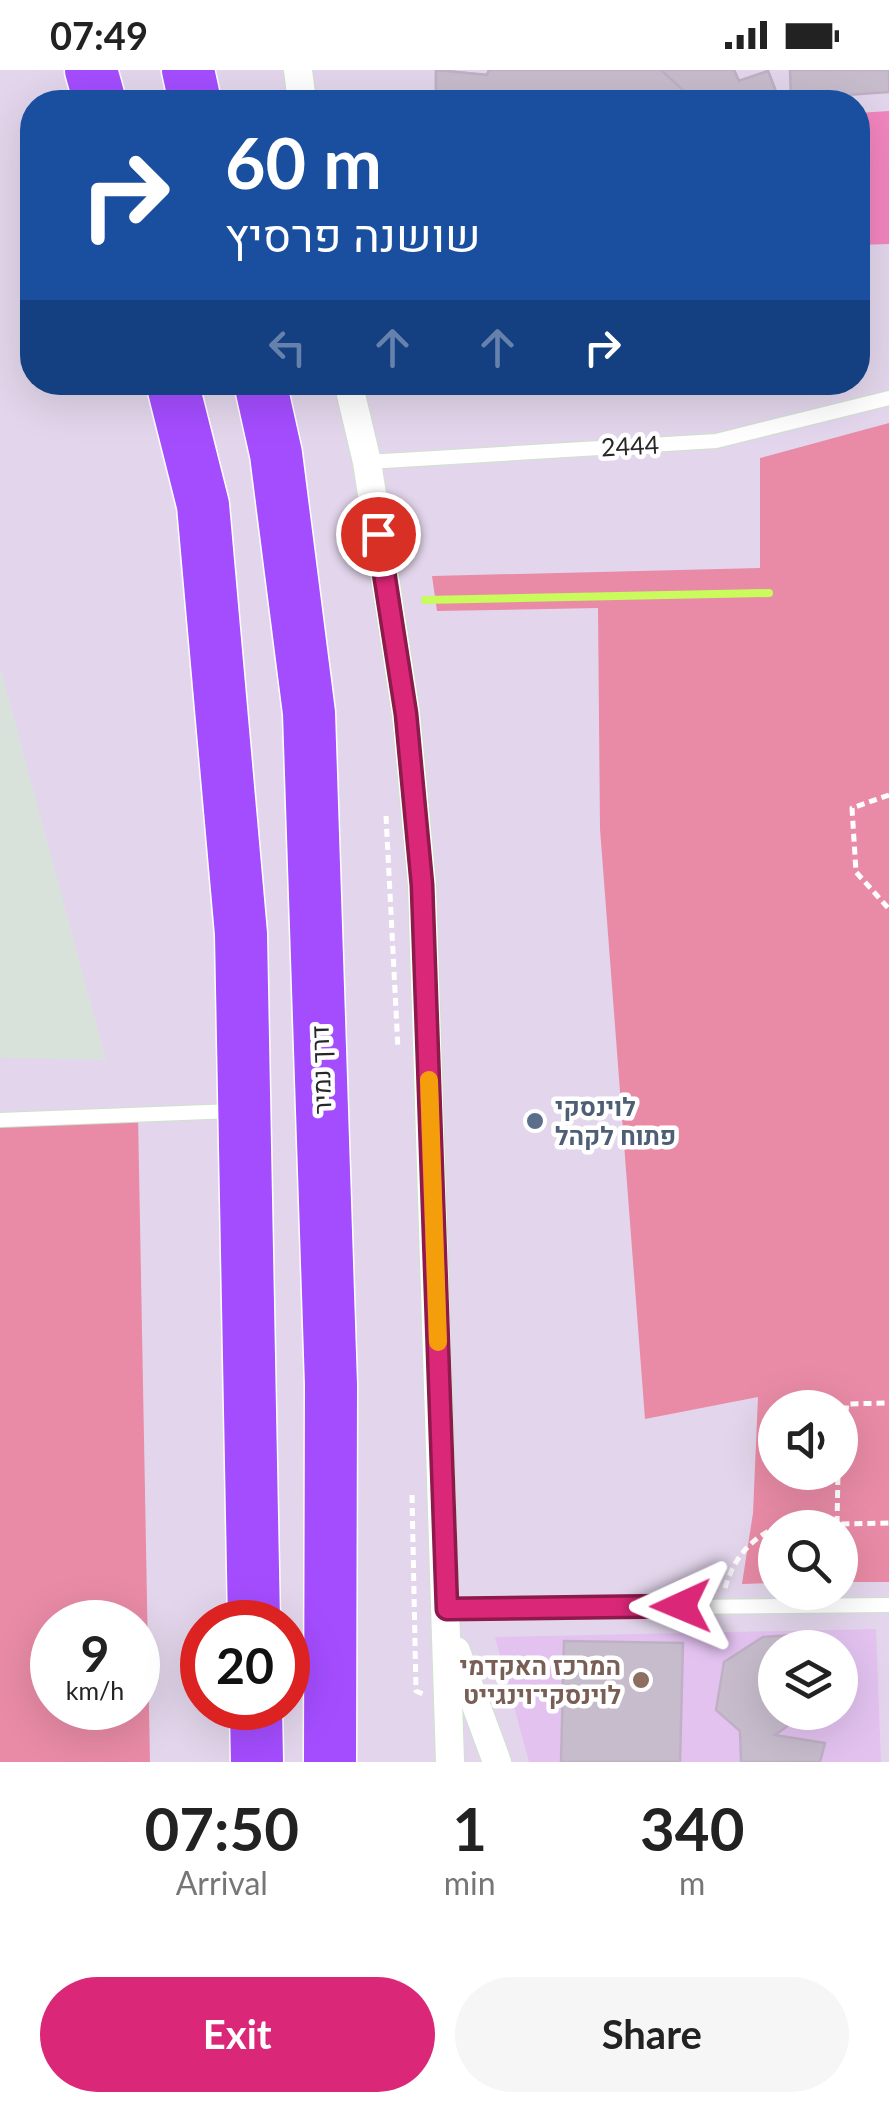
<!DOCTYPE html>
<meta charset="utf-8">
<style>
:root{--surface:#fff;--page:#f6f6f6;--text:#222;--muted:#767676;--accent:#db2777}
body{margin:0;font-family:Lato,Heebo,sans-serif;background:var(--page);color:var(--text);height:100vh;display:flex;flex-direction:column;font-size:38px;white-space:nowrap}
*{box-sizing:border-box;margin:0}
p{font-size:32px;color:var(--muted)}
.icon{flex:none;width:55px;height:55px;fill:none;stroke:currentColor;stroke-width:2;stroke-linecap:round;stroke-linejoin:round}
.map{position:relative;height:1692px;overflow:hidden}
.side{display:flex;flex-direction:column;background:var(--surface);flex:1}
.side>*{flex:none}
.banner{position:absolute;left:20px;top:20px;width:850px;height:305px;border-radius:40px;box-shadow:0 10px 40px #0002;background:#1a4fa0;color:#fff;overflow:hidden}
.tools{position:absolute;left:758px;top:1320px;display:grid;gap:20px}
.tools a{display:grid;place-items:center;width:100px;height:100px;border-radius:50%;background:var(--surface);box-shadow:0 10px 40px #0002;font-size:50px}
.speed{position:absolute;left:30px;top:1530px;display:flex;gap:20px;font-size:50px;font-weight:700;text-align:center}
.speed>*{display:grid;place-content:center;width:130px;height:130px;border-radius:50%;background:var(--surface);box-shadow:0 10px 40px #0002;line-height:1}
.speed small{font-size:25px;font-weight:400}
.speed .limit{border:15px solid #d22;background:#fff;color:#111}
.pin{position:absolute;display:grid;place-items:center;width:85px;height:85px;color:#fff;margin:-42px;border:5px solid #fff;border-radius:50%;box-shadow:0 2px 10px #0007}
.me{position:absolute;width:110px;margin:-55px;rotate:269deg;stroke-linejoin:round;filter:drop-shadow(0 0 8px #0008)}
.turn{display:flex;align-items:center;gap:35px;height:210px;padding:0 40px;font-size:45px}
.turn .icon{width:130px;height:130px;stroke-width:2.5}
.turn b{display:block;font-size:70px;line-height:85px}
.lanes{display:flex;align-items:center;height:95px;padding:0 40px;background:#0003;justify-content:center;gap:50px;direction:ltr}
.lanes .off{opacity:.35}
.eta{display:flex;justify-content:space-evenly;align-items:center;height:170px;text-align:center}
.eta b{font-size:60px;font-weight:700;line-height:70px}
.button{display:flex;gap:20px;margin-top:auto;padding:20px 40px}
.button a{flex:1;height:115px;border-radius:60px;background:var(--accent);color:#fff;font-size:40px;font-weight:700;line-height:115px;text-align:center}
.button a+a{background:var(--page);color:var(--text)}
.status{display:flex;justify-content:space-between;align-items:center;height:70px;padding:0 50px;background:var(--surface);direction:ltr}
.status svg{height:28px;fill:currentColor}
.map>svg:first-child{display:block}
.industrial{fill:#d8e2db}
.education{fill:#e3c2f0;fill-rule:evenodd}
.green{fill:#e98ba6;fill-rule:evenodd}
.pitch{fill:#f285be}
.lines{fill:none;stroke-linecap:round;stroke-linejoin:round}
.stream{stroke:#c8fb5b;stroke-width:8}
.building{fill:#c7bccc;stroke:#c0b0c6;stroke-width:2.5}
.lane-casing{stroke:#cee2cb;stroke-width:16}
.street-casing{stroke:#cee2cb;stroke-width:30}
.highway-casing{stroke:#fff;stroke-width:55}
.path{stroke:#fff;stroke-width:5;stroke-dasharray:8 5;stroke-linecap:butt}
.lane{stroke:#fff;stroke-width:14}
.street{stroke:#fff;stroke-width:28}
.highway{stroke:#a44dff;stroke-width:52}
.route-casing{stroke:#8e194d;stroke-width:25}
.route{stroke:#db2777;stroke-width:18}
.slow{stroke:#f59e0b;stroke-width:18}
.service-dot{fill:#5c6f8a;stroke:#fff;stroke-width:4}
.education-dot{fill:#8d6e63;stroke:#fff;stroke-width:4}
.labels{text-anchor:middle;stroke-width:9;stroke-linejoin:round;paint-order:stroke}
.street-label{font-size:25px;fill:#272727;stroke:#fff}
.service-label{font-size:25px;font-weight:bold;fill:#4e5e75;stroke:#fff;text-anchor:start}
.education-label{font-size:25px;font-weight:bold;fill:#785e54;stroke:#fff;text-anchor:end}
</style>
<div class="status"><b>07:49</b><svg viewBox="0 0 49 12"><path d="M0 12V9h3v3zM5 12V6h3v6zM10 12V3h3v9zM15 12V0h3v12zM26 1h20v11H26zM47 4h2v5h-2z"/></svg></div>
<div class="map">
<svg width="889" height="1692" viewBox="0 0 889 1692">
<rect width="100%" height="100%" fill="#e3d6ec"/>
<path class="industrial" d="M0,597L106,990L0,988Z"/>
<path class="education" d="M876,1559L881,1692H529L495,1567ZM775,1578H840V1642H775Z"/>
<g class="green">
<path d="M889,353V1512H840V1458H775V1513L742,1514L753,1443L758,1327L645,1349L600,759L598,538L437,541L432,506L760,498V388ZM775,1338H840V1402H775Z"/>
<path d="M138,1045L150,1692H0V1054ZM52,1552H138V1638H52Z"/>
</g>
<path class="pitch" d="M889,41V174L858,175V43Z"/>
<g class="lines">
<path class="stream" d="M425,530L769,523"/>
</g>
<g class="building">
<path d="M436,0L487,5L489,0H605L575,32H436Z"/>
<path d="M436,0L487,5L489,0H734L739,11L768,1L780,32H436Z"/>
<path d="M661,0H734L739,11L768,1L780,32H696Z"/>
<path d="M790,0H889V22L791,29Z"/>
<path d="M793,1565L798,1578H775V1642H807L775,1665L825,1673L820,1692H741L740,1661L716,1640L724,1592L763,1567Z"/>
<path d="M564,1571L683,1573L680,1692H561Z"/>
</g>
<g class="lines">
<g class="lane-casing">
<g id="lane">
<path d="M367,392L716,371L889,328"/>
<path d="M0,1050L234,1041"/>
<path d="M447,1539L889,1535"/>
</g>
</g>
<g class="street-casing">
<g id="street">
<path d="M298,0L302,32"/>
<path d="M348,312L367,392L406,644L422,815L450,1692"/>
<path d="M456,1581L497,1692"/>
</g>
</g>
<g class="highway-casing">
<g id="highway">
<path d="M91,0L100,32"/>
<path d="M188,0L195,32"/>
<path d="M172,312L203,435L241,864L254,1552"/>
<path d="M260,312L276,384L309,643L331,1315L330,1692"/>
<path d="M256,1638L257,1692"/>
</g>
</g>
<g class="path">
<path d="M889,725L852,738L856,802L889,839"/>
<path d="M386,746L398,979"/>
<path d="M840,1382L847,1334L889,1333"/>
<path d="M412,1425L416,1621L423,1624"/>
<path d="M837,1454L838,1402"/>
<path d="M777,1458L784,1455L889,1453"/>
<path d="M725,1518C733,1490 749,1470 775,1458"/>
</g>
<use href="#lane" class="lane"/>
<use href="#street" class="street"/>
<use href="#highway" class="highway"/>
</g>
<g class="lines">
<g class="route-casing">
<path id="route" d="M378,464L406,644L422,815L447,1539L681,1536"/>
</g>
<use href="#route" class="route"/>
<path class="slow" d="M429,1010L438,1272"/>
</g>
<circle class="service-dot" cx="535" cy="1051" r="10"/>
<circle class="education-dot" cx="641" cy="1610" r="10"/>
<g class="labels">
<g class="street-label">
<text transform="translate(630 376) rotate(-3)" y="9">2444</text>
<text transform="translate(321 1000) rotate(-92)" y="9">דרך נמיר</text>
</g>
<g class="service-label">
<text x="555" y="1046">לוינסקי<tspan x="555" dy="29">פתוח לקהל</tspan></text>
</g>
<g class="education-label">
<text x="621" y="1605">המרכז האקדמי<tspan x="621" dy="29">לוינסקי־וינגייט</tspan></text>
</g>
</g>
</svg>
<div class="tools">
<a><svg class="icon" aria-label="sound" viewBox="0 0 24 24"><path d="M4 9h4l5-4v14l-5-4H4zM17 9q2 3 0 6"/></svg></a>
<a><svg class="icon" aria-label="search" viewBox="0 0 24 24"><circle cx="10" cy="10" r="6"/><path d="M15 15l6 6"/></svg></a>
<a><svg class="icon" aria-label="layers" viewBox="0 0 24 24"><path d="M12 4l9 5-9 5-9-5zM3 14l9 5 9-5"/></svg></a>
</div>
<div class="speed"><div>9<small>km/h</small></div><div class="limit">20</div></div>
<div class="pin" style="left:378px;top:464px;background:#d93025"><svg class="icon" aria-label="arrive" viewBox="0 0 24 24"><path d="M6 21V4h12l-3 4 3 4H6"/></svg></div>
<svg class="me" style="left:681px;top:1536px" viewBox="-20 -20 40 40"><path d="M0-17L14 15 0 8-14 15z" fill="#db2777" stroke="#fff" stroke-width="4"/></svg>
<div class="banner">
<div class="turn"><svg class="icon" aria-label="right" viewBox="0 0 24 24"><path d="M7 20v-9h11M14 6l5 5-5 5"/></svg><div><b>60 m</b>שושנה פרסיץ</div></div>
<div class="lanes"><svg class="icon off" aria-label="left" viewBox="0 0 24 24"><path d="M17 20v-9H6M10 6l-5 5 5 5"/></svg><svg class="icon off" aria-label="ahead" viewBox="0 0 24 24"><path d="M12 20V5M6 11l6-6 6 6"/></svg><svg class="icon off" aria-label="ahead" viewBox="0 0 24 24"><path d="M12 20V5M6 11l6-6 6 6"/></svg><svg class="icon" aria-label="right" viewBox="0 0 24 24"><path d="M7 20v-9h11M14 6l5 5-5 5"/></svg></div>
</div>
</div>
<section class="side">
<div class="eta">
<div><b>07:50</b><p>Arrival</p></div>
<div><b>1</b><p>min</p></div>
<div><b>340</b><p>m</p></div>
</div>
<div class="button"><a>Exit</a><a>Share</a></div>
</section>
